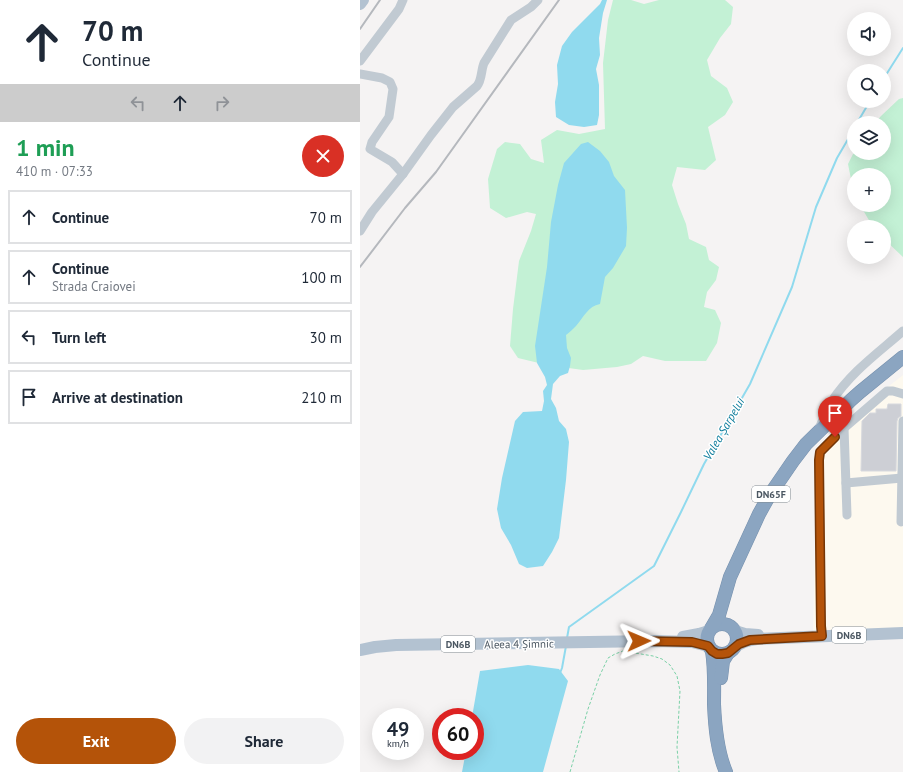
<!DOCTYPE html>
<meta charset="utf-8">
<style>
:root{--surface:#fff;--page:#f2f2f3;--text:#1f2937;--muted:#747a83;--line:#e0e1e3;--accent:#b45309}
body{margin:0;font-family:"PT Sans",sans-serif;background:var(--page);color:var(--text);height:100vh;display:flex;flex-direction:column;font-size:15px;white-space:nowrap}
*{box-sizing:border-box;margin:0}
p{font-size:13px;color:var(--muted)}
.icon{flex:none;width:22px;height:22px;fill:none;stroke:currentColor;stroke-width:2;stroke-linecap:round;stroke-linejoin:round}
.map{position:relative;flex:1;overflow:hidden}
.sheet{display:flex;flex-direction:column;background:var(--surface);width:360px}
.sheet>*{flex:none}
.guide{background:#fff;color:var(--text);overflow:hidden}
.tools{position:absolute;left:487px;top:12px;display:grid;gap:8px}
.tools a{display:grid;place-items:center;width:44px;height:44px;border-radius:50%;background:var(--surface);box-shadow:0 4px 16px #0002;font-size:20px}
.speed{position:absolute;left:12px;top:708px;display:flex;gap:8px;font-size:20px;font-weight:700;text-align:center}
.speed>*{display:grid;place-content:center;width:52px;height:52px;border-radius:50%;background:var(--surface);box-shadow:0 4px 16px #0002;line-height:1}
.speed small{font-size:10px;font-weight:400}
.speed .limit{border:6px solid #d22;background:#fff;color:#111}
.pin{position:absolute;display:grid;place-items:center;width:34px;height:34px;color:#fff;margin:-41px -17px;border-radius:50% 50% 50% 0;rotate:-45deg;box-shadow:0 0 4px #0007}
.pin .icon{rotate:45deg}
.me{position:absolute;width:44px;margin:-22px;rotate:89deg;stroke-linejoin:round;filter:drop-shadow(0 0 3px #0008)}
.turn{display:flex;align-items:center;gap:14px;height:84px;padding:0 16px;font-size:18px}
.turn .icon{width:52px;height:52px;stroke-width:2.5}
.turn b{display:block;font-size:28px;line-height:34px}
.lanes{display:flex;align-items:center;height:38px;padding:0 16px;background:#0003;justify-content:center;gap:20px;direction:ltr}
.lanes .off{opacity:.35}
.round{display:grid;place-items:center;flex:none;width:42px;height:42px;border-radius:21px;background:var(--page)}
.headline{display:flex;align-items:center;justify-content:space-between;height:68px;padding:0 16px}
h1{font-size:24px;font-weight:700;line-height:30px;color:#1e9e55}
.primary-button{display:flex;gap:8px;margin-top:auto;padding:8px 16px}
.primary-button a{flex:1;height:46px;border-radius:24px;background:var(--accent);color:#fff;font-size:16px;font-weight:700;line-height:46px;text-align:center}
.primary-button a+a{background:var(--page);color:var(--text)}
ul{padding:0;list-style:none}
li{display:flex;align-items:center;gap:12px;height:54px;margin:0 8px 6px;padding:0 8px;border:2px solid var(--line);border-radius:0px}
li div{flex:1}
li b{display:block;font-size:15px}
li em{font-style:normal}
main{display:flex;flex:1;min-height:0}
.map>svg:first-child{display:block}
.commercial{fill:#fdf9ef}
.green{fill:#c3f1d5}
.water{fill:#90daee}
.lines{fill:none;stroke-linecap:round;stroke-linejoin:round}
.stream{stroke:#90daee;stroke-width:2}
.building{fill:#cdcfd5;stroke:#d7d9de}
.highway-casing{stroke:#7690ad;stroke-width:14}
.path{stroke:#7ad0a6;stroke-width:1;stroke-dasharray:3 2;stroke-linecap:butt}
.minor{stroke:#c1cad2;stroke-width:9}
.major{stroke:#b3c2d1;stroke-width:12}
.highway{stroke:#8ba5c1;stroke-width:13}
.rail{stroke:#b5b8bd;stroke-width:2}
.route-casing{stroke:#753606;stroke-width:10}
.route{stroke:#b45309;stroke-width:7}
.labels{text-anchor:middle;stroke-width:3;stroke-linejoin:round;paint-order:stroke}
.shield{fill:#fff;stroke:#808990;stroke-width:1}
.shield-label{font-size:10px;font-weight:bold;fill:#4a5661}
.street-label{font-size:11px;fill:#4a5661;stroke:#fff}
.water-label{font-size:12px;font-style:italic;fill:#0c7c9b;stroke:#fff}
</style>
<main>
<section class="sheet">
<div class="guide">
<div class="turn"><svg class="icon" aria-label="ahead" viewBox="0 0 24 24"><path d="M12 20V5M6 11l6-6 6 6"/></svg><div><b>70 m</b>Continue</div></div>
<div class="lanes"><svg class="icon off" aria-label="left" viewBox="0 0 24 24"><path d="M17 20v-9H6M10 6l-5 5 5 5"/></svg><svg class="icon" aria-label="ahead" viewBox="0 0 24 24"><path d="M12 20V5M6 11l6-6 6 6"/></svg><svg class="icon off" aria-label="right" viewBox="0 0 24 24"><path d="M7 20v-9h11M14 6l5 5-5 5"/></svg></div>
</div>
<div class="headline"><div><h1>1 min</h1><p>410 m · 07:33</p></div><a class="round" style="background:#d93025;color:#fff"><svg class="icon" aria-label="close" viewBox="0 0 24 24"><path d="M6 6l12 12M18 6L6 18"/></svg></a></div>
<ul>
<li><svg class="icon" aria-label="ahead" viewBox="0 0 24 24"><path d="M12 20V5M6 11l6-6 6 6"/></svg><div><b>Continue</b></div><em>70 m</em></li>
<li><svg class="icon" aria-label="ahead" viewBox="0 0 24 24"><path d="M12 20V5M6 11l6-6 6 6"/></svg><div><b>Continue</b><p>Strada Craiovei</p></div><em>100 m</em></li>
<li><svg class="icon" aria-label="left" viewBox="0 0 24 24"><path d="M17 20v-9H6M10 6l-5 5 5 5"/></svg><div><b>Turn left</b></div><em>30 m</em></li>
<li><svg class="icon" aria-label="arrive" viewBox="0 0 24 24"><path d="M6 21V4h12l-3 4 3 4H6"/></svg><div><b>Arrive at destination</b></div><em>210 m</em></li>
</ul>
<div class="primary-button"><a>Exit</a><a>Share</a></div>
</section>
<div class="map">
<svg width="543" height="772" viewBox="0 0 543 772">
<rect width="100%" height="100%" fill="#f5f3f3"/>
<path class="commercial" d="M543,375V631L453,633L457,455L501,408Z"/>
<g class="green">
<path d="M253,0H271L284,4L299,0H365L373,7L371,24L360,38L347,60L351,76L367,88L373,102L365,115L348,127L356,160L345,170L317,167L312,185L318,204L326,224L329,239L346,247L349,260L359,267L356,280L347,292L344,307L355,310L361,323L357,343L346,361H305L283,356L271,364L257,367L223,370L187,365L158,358L150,346L153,309L159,261L171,231L176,214L167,212L146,218L130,208L128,179L137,149L145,142L160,144L171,159L184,163L181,140L197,130L219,134L245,129L243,63L248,20Z"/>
<path d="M543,98V257L524,239V227H513L500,205H524V175H494V194L488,164L494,152L524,153V123H515L521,116L539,99Z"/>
</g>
<g class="water">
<path d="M242,0H247L243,13L239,38L240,55L236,69L239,85V115L237,125L224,127L209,125L196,117L195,102L198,84L197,65L202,46L212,32L240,4Z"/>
<path d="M228,142L240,151L249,162L254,176L265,190L267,228L266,246L253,268L245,277L240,304C228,306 224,317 216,326C213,329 210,332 206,335L207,348L211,358L210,366L208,373L200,376L193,384L191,399L196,408L199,421L206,429L209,442L206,480L199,538L192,552L183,566L167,568L159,564L151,545L141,528L137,509L142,478L155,421L163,412L182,411L184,401L183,391L187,385L185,377L177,363L175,346L187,267L191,222L198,185L204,163L221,144Z"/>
<path d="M168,665L199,669L208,681L183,772H102L106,751H115V717H112L120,671Z"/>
</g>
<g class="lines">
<g class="stream">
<path d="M524,78L543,48"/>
<path d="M497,123L510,101"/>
<path d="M207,638L209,627L294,566L321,512L344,464L390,384L432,287L456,207L477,158L494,129"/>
<path d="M200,673L202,668L206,646"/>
</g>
</g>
<path class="building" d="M528,404H541V416L538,418L537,421L536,471H501L502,421L510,413H516V409H527Z"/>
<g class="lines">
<g class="highway-casing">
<g id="highway">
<circle cx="362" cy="639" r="15"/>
<path d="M352,627L359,615L370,577L399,514L409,496L433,461L446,444L491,400L500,392L543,357"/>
<path d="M352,651C355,669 354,687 354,704C355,727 357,751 366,772"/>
<path d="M361,678L363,661L368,653"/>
</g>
</g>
<path class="path" d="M210,772L228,709L240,675L248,658L255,654L263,651L293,656L302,659L310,665L317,676L320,691L317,747L319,772"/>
<g class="minor">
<path d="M0,61L39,9L43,0"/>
<path d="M0,74L22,78L30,82L33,89L29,117L12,142L10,149L32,162L43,174"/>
<path d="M0,231L12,212L43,174L71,135L93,107L117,86C122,80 121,70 124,63L151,20L171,7L178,0"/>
<path d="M484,428L487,515"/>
<path d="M459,429C463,419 467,409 472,401C491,372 518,353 543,331"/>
<path d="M486,483L542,478"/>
<path d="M541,522L543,421"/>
<path d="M462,636L461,626L459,460L460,452L465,446L484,428L527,391H533L543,394"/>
</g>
<g class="major">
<path d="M0,4L3,0"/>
<path d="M375,631L385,634L398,635"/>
<path d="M323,637L339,634L349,631"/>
<path d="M374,648C381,642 388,640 397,639L543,633"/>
<path d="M0,650L15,647L36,645L294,641L332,642L348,646"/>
</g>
<use href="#highway" class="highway"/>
<g class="rail">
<path d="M0,29L20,0"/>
<path d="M0,267L45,208L76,172L199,0"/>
</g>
</g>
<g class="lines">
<g class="route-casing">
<path id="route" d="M279,641L332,642L348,646L352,651L357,654H362L368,653L379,644L390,640L462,636L461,626L459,460L460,452L475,437"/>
</g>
<use href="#route" class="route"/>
</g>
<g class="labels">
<g class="shield">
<rect x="392" y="486" width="38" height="16" rx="3"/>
<rect x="472" y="627" width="34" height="16" rx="3"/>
<rect x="81" y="636" width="34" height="16" rx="3"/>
</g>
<g class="shield-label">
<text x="411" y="498">DN65F</text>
<text x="489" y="639">DN6B</text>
<text x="98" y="648">DN6B</text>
</g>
<g class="street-label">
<text transform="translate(159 644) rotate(-1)" y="4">Aleea 4 Șimnic</text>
</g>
<g class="water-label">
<text transform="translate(364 429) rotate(-60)" y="4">Valea Șarpelui</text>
</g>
</g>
</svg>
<div class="tools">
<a><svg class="icon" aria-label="sound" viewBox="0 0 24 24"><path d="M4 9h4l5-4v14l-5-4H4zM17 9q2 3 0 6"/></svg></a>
<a><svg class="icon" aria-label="search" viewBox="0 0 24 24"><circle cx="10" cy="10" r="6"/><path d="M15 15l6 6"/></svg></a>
<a><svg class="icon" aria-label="layers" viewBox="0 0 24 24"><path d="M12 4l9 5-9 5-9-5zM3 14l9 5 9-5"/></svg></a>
<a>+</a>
<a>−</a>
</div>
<div class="speed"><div>49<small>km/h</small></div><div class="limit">60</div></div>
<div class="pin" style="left:475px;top:437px;background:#d93025"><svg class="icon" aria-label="arrive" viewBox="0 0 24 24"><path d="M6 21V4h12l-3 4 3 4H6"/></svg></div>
<svg class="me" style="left:279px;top:641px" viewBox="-20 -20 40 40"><path d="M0-17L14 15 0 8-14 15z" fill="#b45309" stroke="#fff" stroke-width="4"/></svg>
</div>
</main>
